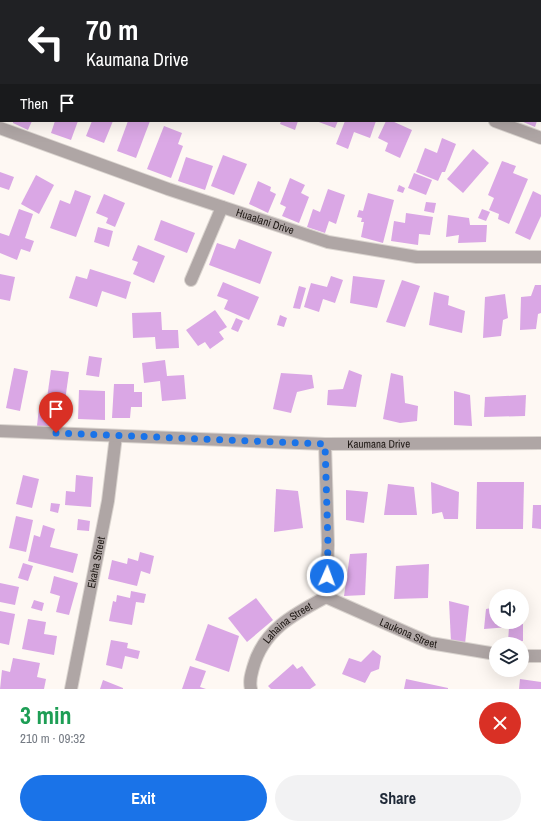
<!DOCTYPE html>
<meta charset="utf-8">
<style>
:root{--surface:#fff;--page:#f2f2f3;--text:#1f2937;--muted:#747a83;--accent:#1a73e8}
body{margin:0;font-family:"Archivo Narrow",sans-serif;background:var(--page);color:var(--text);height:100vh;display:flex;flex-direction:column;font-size:15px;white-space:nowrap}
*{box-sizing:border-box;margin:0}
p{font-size:13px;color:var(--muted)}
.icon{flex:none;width:22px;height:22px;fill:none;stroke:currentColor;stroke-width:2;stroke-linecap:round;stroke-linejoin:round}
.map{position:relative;height:689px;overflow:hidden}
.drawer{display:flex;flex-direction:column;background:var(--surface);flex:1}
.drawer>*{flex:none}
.guide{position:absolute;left:0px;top:0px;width:541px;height:122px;box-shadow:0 4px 16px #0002;background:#202124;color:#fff;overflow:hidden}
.controls{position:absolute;left:489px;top:589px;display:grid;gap:8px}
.controls a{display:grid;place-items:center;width:40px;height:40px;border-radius:50%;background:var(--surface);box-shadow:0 4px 16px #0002;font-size:20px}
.pin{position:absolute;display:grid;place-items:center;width:34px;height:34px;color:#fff;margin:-41px -17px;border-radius:50% 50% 50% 0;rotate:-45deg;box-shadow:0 0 4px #0007}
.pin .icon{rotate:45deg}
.me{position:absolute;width:44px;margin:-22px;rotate:2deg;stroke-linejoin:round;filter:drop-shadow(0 0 3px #0008)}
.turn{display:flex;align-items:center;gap:14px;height:84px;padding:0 20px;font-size:18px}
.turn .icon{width:52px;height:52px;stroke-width:2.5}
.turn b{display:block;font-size:28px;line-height:34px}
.then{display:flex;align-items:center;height:38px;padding:0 20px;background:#0003;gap:8px;font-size:15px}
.round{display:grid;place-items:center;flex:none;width:42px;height:42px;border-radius:21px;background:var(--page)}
.overview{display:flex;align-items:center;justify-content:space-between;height:68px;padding:0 20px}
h1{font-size:24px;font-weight:800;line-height:30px;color:#1e9e55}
.action{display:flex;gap:8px;margin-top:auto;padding:8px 20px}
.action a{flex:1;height:46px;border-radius:24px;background:var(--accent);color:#fff;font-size:16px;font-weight:800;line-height:46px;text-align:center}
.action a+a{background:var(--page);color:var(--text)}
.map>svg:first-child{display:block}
.building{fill:#daa7e5}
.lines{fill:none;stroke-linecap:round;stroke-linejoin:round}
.minor-casing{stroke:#dad4cf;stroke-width:14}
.tertiary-casing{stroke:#dad4cf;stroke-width:14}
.minor{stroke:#afa6a5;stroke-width:12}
.tertiary{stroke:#afa6a5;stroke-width:12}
.route{stroke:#1a73e8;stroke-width:7;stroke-dasharray:0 12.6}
.labels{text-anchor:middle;stroke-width:3;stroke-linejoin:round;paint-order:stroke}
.street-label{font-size:11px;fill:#1e1814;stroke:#fff}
</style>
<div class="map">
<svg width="541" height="689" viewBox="0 0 541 689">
<rect width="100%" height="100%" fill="#fef8f3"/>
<g class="building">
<path d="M13,121H32L28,130L13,123Z"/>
<path d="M55,121H78L71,140L51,133Z"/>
<path d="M92,121H113L104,143L86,136Z"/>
<path d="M128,121H150L136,158L117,151Z"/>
<path d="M281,121H298L295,130L280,124Z"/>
<path d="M316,121H338L335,128Z"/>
<path d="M345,121H376L370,138L354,132L348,149L336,144Z"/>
<path d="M386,121H392L412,130L400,158L385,151L388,143L378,138Z"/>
<path d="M521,121H537L535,127Z"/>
<path d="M164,126L182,133L178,144L183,146L171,178L147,169Z"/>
<path d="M442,138L456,144L445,172H442L438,181L416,172L425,148L437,153Z"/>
<path d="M473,149L489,163L463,193L447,179Z"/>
<path d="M223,155L247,164L234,195L211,186Z"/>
<path d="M186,157L213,166L205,190L178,181Z"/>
<path d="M502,161L516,166L513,173L528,179L509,224L498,219L499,214L489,210L494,198L488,195Z"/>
<path d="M0,172L14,177L9,190L0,187Z"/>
<path d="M414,173L432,180L426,195L408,188Z"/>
<path d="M36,175L54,185L39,214L21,204Z"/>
<path d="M290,178L305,185L301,193L309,197L299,223L282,216L286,207L280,204Z"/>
<path d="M258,181L271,187L270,191L276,194L268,213L249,204Z"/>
<path d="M399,185L405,188L403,193L397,191Z"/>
<path d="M328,189L345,195L336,224L329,221L325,233L307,227L313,209L320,212Z"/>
<path d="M75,190L91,196L76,237L50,228L60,200L70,204Z"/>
<path d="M533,191L541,195V216L530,240L515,233Z"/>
<path d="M368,193L394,200L383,243L361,237L364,222H361L362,218L357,217L359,210L363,211Z"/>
<path d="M104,194L125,203L115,227L106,223L108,218L96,213Z"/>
<path d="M426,202L436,203L434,213L424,211Z"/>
<path d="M19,209L33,214L25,238L34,241L30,252L21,249L17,260L0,253V233L9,236Z"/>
<path d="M482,209L490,212L486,221L478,218Z"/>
<path d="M406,213L433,217L430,235L419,234L418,245L391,241L394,221L405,223Z"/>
<path d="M448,215L469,218L470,225H487L486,242L458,243L459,235L446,237Z"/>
<path d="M161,220L195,233L187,253L154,240Z"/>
<path d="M98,227L113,231L109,247L94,242Z"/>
<path d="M239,239L272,252L260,284L209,265L217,243L235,249Z"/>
<path d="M138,245L165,256L154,283L133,274L138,262L132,260Z"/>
<path d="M90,269L131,282L126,299L102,291L97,307L69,298L76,276L87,279Z"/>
<path d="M0,274L15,277L10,301L0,299Z"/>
<path d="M331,276L343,280L335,303L323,299L319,312L304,307L311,283L327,287Z"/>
<path d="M353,276L385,280L377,308L350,303Z"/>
<path d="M402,280L420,286L405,327L386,322Z"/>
<path d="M223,282L259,297L249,320L224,309L228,300L217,296Z"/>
<path d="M535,285H541V313L538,314L536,329L520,330L521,297L531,296Z"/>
<path d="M299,286L306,288L300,309L293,308Z"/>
<path d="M434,292L449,296L448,305L465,311L462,333L429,325Z"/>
<path d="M505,294L508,318L503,320L501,336L483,338L485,297Z"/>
<path d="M215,310L227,327L219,332L224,339L210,349L205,342L198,346L186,330Z"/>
<path d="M161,312L162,330H178L179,348L156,349L155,337L133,338L132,313Z"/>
<path d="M280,315L287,318L284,327L277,325Z"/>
<path d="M236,318L243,321L238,332L231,329Z"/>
<path d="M89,356L102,358L99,377L86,375Z"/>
<path d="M165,360L167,376L184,375L186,399L162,401L160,381L144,383L142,363Z"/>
<path d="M14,368L28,371L20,411L6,408Z"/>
<path d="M51,370L69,372L64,408L46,405Z"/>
<path d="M349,370L362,375L356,407L327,405L328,390L343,389Z"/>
<path d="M281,373L312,375L314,388L297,392L291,413L273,409Z"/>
<path d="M391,373L403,376L405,403L418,406L417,421L400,423L383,419Z"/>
<path d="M114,384H134V392H142V407H131L130,418H112Z"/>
<path d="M79,390L105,391V420L78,419Z"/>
<path d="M454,391L470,395L472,426L454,425Z"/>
<path d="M526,395L525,416L484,417L485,397Z"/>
<path d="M39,407L58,410L56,428L37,426Z"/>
<path d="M23,475L39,479L32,508L16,504Z"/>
<path d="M76,475L93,477L91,507L65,505L66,491L75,492Z"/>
<path d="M431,482L459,492L458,519H444L442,512L432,514Z"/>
<path d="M477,482H524L523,529H476Z"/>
<path d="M388,484L414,487L417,515H384Z"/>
<path d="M276,489L298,491L303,528L274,532Z"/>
<path d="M346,490L368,492L364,523L346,520Z"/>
<path d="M51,503L60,504L58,513L50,511Z"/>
<path d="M533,505H541V529L532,528Z"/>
<path d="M16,516L33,520L26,552L9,548Z"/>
<path d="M78,519L90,521L89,531L77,530Z"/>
<path d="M43,525L55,529L50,547L78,554L73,573L28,561L34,535L40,537Z"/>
<path d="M140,552L154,556L150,574L141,571L137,586L108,579L112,560L127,564L128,558L138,561Z"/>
<path d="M367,553L365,595L344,596L350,554Z"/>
<path d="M23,563L33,566L28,581L18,578Z"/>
<path d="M429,564L428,598L394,599L396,566Z"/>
<path d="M54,576L78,583L69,615L56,612L60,596L50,593Z"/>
<path d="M0,583L19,587L15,605L0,602Z"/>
<path d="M131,591L146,594L144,603L136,602L132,625L109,621L113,601L116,602L117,595L130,598Z"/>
<path d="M498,592L517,595V596H497Z"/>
<path d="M256,598L273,620L247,642L228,618Z"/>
<path d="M34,600L44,603L42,611L31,608Z"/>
<path d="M449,601L469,606L465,644L451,642Z"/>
<path d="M496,607V622H523V641L508,642L509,627L484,629L486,609Z"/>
<path d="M0,611L15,614L9,645L0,643Z"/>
<path d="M28,619L46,622L44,634L57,636L54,655L22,649Z"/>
<path d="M208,624L239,636L229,672L195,660Z"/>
<path d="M111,640L128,643L127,648L140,651L138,659L125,656L122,669L106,665Z"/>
<path d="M373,650L381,656L379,669L371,672L365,683L342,674L349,658L361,662Z"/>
<path d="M13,658L40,663L37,677L46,679L44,689H0L2,670L10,672Z"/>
<path d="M293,664L297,669L302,666L316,685L310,689H271L268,686Z"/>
<path d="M190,666L206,671L200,687L206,689H182Z"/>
<path d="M406,679L448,688V689H404Z"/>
<path d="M520,679L541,682V689H519Z"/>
<path d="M103,680L123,688V689H100Z"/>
</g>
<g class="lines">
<g class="minor-casing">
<g id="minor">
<path d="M152,0L155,1"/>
<path d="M7,1V0"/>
<path d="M382,1V0"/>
<path d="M0,19L1,16"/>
<path d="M495,121L541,138"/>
<path id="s1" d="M0,128L168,189L328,242L417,257H541"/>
<path d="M191,280L222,207"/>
<path id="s2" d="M326,597L430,643L496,654"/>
<path d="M522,656H541"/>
<path id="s3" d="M71,689L108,501L116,436"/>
<path id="s4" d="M251,689C249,681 251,675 253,668C263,630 294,614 326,597L328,545L325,444"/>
</g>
</g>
<g class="tertiary-casing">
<g id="tertiary">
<path id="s5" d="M0,431L325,444L541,443"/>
</g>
</g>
<use href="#minor" class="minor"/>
<use href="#tertiary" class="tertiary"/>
</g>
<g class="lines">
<path class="route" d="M56,433L325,444L328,545L327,576"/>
</g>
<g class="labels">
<g class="street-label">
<text dy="4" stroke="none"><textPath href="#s1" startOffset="281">Huaalani Drive</textPath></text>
<text dy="4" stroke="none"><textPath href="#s5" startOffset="379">Kaumana Drive</textPath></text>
<text dy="4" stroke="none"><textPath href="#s3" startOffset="129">Ekaha Street</textPath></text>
<text dy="4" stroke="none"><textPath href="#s4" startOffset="80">Lahaina Street</textPath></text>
<text dy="4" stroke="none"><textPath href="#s2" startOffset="90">Laukona Street</textPath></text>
</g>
</g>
</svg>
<div class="controls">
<a><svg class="icon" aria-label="sound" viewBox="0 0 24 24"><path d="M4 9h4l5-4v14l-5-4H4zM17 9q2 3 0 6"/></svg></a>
<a><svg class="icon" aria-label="layers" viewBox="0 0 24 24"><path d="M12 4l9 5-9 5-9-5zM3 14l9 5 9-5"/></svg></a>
</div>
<div class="pin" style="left:56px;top:433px;background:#d93025"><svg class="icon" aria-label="arrive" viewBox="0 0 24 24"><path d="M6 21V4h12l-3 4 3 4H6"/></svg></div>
<svg class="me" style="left:327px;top:576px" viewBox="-20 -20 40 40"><circle r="17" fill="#1a73e8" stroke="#fff" stroke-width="3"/><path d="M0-11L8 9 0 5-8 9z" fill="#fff"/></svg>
<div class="guide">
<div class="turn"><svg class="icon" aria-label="left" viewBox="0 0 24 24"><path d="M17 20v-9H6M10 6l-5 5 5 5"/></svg><div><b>70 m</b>Kaumana Drive</div></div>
<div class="then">Then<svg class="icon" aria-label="arrive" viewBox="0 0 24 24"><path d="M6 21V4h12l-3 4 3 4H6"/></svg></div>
</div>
</div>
<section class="drawer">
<div class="overview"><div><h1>3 min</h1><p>210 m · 09:32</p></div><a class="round" style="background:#d93025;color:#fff"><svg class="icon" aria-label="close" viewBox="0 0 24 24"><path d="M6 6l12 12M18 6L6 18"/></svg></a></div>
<div class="action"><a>Exit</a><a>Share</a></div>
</section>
